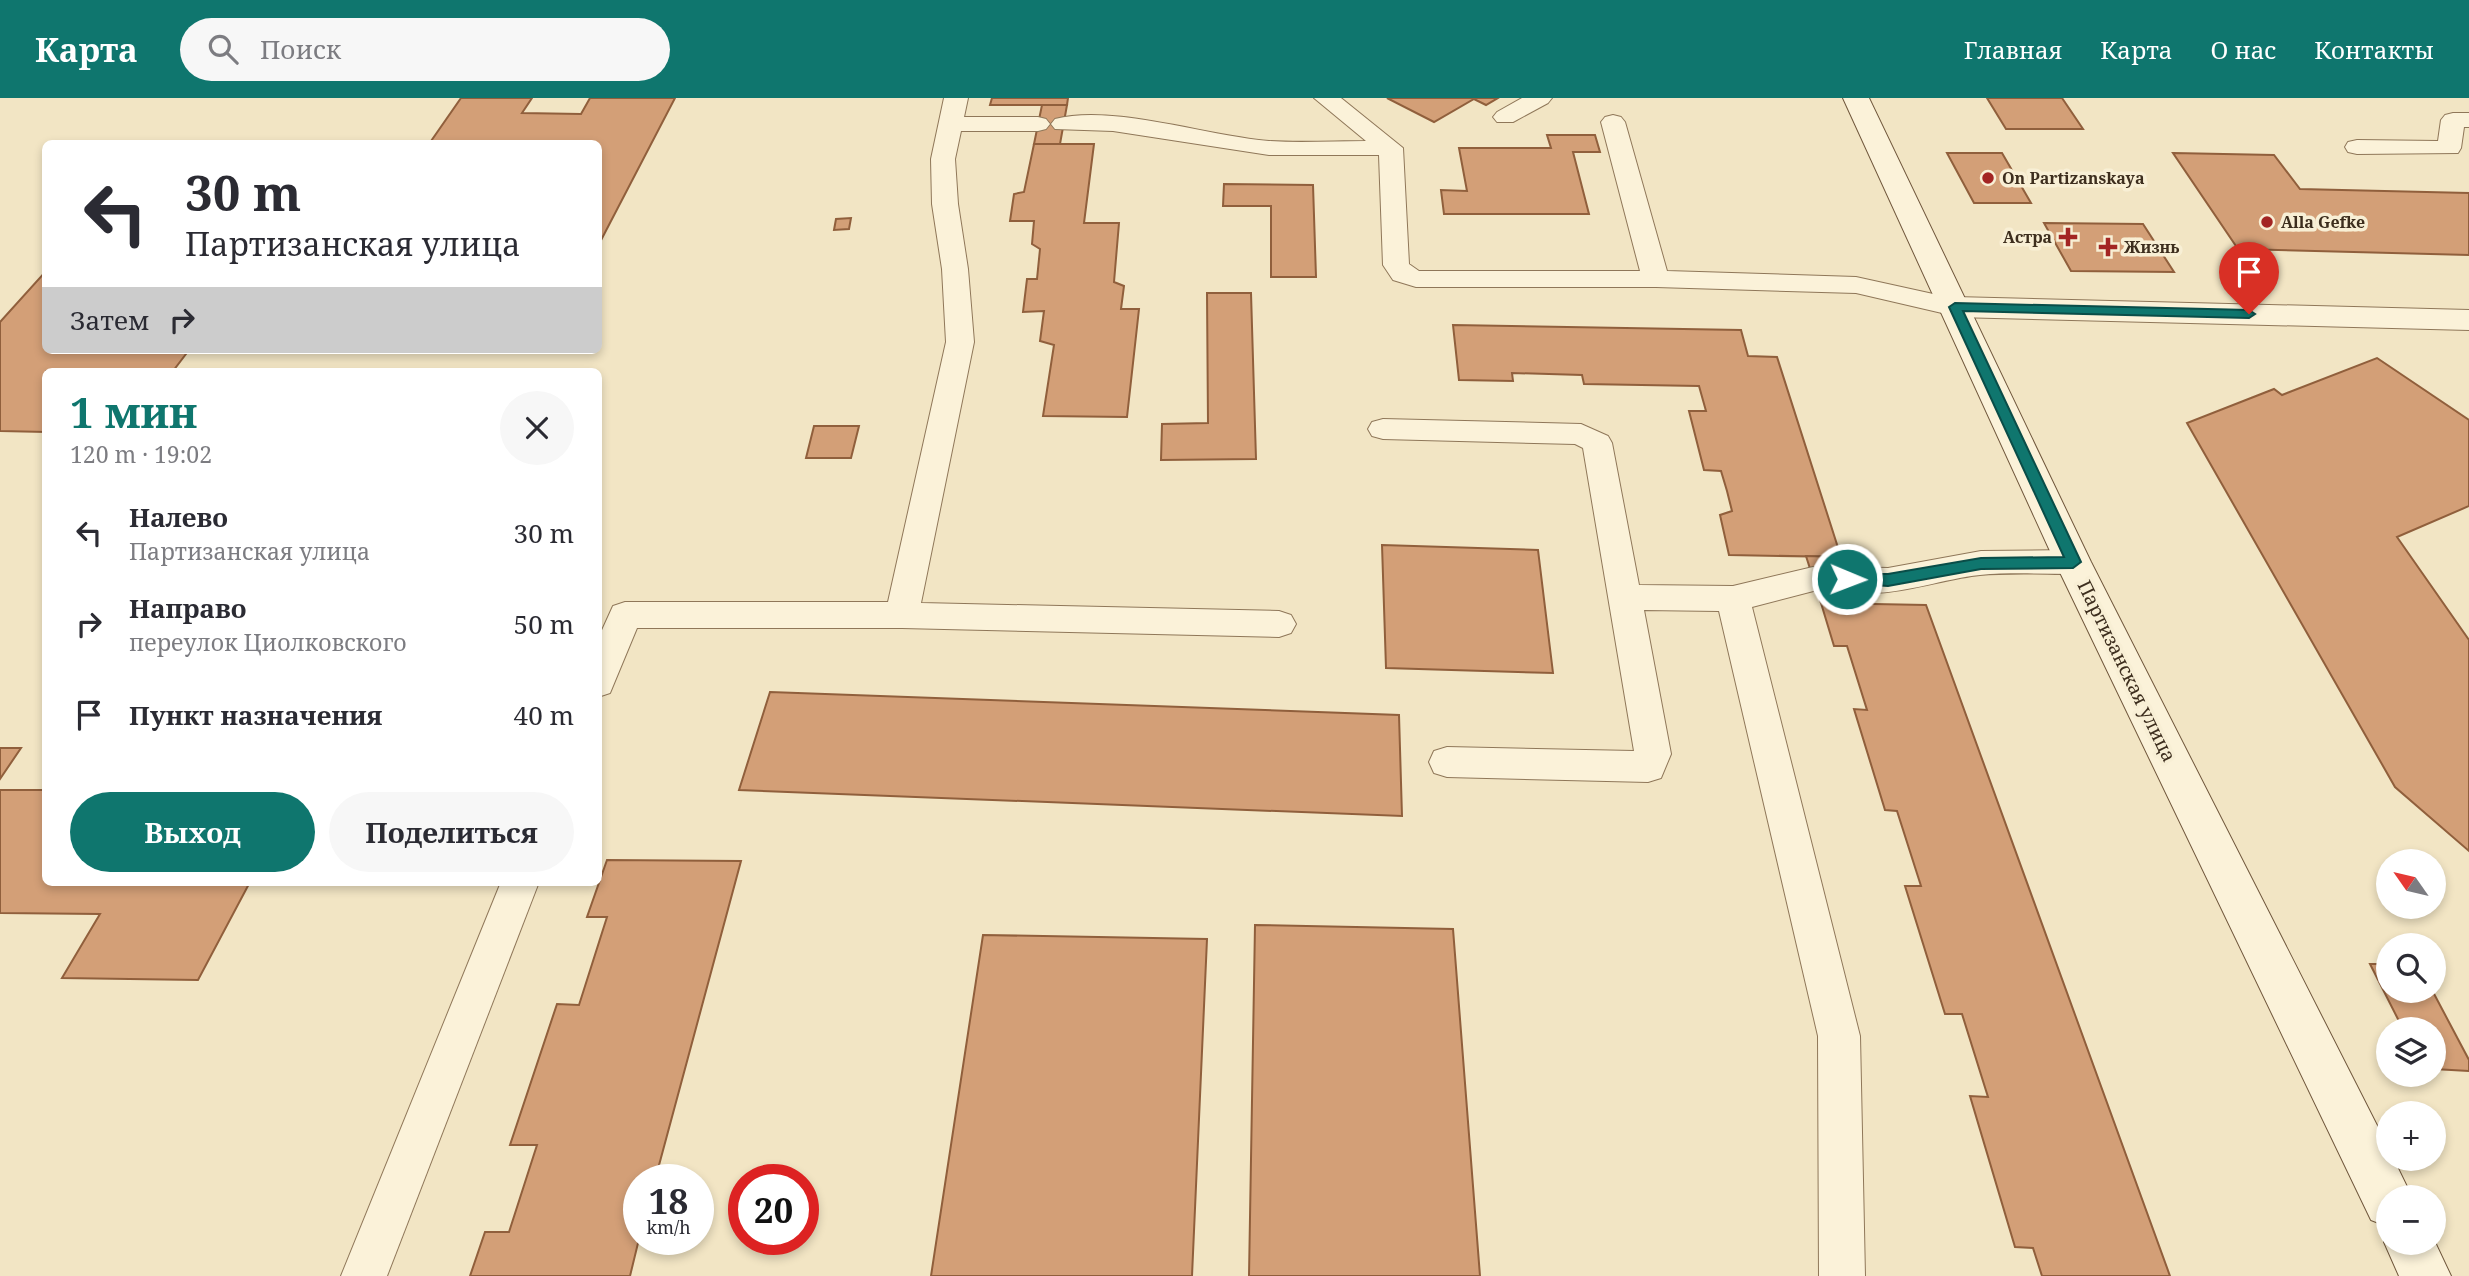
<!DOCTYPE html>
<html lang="ru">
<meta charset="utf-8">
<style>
:root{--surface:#fff;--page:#f7f7f7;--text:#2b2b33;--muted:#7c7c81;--accent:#0f766e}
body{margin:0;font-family:"Noto Serif",serif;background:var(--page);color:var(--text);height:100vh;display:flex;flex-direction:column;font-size:26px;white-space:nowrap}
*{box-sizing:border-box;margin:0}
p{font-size:23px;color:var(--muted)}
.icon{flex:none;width:38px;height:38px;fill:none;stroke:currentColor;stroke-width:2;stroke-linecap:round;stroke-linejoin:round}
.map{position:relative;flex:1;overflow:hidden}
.drawer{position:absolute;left:42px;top:270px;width:560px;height:518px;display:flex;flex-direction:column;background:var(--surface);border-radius:10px;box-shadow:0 4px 10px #0003}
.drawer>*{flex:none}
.hud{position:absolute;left:42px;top:42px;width:560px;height:214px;border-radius:10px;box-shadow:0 4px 10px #0003;background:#fff;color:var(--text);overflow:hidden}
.needle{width:46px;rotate:304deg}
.controls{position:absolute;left:2376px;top:751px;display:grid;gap:14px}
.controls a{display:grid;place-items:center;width:70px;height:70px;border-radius:50%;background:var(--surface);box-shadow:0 4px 10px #0003;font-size:35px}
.speed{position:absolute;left:623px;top:1066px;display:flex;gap:14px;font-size:35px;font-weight:700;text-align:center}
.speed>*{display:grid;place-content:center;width:91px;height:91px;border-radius:50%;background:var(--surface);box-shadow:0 4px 10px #0003;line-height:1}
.speed small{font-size:18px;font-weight:400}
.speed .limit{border:10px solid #d22;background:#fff;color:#111}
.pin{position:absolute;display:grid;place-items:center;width:60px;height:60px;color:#fff;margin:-72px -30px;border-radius:50% 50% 50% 0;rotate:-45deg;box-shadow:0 0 7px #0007}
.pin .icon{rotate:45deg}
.me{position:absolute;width:77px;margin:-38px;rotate:91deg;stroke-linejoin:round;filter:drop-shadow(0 0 5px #0008)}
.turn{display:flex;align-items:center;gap:24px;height:147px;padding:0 28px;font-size:32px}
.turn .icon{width:91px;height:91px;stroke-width:2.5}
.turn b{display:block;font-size:49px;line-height:60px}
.then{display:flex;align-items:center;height:66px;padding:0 28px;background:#0003;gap:14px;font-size:26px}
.round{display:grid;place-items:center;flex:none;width:74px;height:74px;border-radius:37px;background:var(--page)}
.headline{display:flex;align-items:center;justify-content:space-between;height:119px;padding:0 28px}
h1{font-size:42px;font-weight:700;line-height:52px;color:var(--accent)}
.primary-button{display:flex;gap:14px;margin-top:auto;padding:14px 28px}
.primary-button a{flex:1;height:80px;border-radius:42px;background:var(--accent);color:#fff;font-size:28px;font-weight:700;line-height:80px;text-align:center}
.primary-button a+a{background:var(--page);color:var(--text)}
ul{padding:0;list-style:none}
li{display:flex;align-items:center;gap:21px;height:91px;padding:0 28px}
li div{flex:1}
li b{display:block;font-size:26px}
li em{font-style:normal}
header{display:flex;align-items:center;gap:42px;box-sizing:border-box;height:98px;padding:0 35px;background:var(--accent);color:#fff}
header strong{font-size:33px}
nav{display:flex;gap:38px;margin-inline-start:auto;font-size:24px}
.search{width:490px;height:63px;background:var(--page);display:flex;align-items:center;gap:18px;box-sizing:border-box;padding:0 24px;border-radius:38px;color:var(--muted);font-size:26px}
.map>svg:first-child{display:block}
.building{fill:#d39f77;stroke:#905f3c;stroke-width:2}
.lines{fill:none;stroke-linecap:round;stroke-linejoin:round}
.lane-casing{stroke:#8f7759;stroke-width:2}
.street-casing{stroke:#8f7759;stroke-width:2}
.secondary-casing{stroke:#70573c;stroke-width:2}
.lane{fill:#fbf2d9;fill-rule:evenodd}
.street{fill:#fbf2d9;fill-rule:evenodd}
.secondary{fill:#fbf2d9;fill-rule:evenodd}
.route{fill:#0f766e;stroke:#0a4d48;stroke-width:2}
.poi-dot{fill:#a32523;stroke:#f8efd5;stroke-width:2.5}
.labels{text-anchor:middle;stroke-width:7;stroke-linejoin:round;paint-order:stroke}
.far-poi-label{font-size:16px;font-weight:bold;fill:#3d2e1e;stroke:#f8efd5;text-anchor:start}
.street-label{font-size:19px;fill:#3d2e1e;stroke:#f8efd5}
</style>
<header>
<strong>Карта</strong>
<div class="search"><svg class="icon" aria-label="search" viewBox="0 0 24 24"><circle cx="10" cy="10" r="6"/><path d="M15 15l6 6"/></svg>Поиск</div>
<nav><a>Главная</a><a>Карта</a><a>О нас</a><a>Контакты</a></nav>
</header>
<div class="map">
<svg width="2469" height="1178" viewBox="0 0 2469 1178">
<rect width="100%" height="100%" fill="#f2e5c4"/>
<g class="building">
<path d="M461,0H532L522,15L581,16L590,0H675L598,148V46H429Z"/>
<path d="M992,0H1068L1067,7H990Z"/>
<path d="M1387,0H1498L1486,7L1474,1L1434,24Z"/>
<path d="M1987,0H2062L2083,31H2006Z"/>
<path d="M1042,7H1067L1060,46H1034Z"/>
<path d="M1547,37H1595L1600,54H1573L1589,116H1444L1441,92L1467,93L1459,50H1551Z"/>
<path d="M1034,46H1094L1084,125H1119L1114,184L1124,188L1121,211H1139L1127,319L1043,318L1054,247L1040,243L1044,213L1023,214L1027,181H1037L1040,151L1032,146L1034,123H1010L1014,96L1024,94Z"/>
<path d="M1947,55H2002L2031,105H1974Z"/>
<path d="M2173,55L2274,57L2300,91L2469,95V157L2238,151Z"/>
<path d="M1224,86L1313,87L1316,179H1271V108H1223Z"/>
<path d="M851,120L849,131L834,132L836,121Z"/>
<path d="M2044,125L2143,126L2174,174L2071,173Z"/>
<path d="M46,173V252H189L173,273H46V334L0,333V224Z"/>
<path d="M1207,195H1251L1256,361L1161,362L1162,326L1208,325Z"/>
<path d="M1453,227L1741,232L1748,258L1777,259L1841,459L1729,457L1720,417L1732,413L1727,393L1721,373L1704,372L1689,313H1706L1699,288L1584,286L1582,277L1512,275L1513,283L1459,282Z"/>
<path d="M2377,260L2469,322V408L2397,439L2469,542V753L2395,689L2187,325L2274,291L2282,297Z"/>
<path d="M814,328H859L851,360H806Z"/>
<path d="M1382,447L1538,452L1553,575L1386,570Z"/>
<path d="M1806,458L1841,459L1854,506L1821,505Z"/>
<path d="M1821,505L1926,507L2170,1178H2042L2033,1150L2015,1149L1970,998L1988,999L1962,916H1945L1905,788H1921L1897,713L1885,712L1854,611L1867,612L1847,548H1834Z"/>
<path d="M770,594L1399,617L1402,718L739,692Z"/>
<path d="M0,650H21L0,681Z"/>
<path d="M0,692H46V784H250L198,882L62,880L100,816L0,815Z"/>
<path d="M607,762L741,763L655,1082H639V1141L630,1178H470L485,1134H509L537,1047H510L557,906L579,907L607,819H587Z"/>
<path d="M1255,827L1453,831L1480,1178H1249Z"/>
<path d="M983,837L1207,841L1192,1178H931Z"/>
<path d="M2370,866H2389V892H2432L2469,962V973L2434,971V931H2403Z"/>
</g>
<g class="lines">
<g class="lane-casing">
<g id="lane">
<path d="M944,0H968L964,19H1038L1046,21L1050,26L1046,31L1038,33H961L955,61L958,106L968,171L974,244L921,505L1279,513L1291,517L1296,526L1291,535L1279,539L902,530H637L610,595L598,599V541L613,508L625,504H888L946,244L942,171L932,106L931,61Z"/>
<path d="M1314,0H1341L1403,50L1409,166L1419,173H1640L1601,24L1605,19L1613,17L1621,19L1625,24L1667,173L1856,179L1965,203L1969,209L1965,215L1955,218L1856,195L1656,189H1416L1393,182L1383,167L1379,57H1269L1113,33L1055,31L1051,26L1055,21C1113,6 1207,38 1269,43C1301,45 1334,43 1366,43Z"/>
<path d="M1522,0H1552L1548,5L1513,24H1497L1493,19L1497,14Z"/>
<path d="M2453,15H2469V29H2464L2461,50L2458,55L2357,56L2348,54L2345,49L2348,44L2357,42L2438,43L2441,22L2445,17Z"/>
<path d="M1383,321L1581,326L1608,338L1612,345L1639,487L1733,488L1813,469L1825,472L1829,481L1825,490L1752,509L1860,938L1865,1178H1819L1818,938L1719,513L1644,512L1671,656L1661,680L1648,684L1447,679L1434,675L1429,664L1434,653L1447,649L1634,653L1583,350L1575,346L1383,341L1372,338L1368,331L1372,324Z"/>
<path d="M2073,452L2085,455L2089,464L2085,473L2073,476C2043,476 2011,474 1980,477C1933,482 1883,505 1835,490L1831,481L1835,472L1847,469L1888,470L1981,453Z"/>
<path d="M501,784H539L387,1178H341Z"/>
</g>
</g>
<g class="street-casing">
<path id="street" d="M1955,199L2469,212V232L1955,219L1944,216L1940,209L1944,202Z"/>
</g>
<g class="secondary-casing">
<g id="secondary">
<path d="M1843,0H1869L2091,464L2389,1051V1060H2393L2412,1099H2389V1129L2371,1122L2055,464Z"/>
<path d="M2389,1132V1144H2434V1142L2451,1178H2399L2384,1144Z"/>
</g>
</g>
<use href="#lane" class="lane"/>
<use href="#street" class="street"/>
<use href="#secondary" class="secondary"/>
</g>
<path class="route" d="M1955,205L2249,212L2255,216L2249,220L1963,213L2081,464L2073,470L1981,471L1888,488L1842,485L1840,481L1847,476H1888L1981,460L2064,459L1949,209Z"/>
<g class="poi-dot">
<circle cx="1988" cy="80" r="7"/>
<circle cx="2267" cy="124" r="7"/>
<path d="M2064.5 128.5h7v7h7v7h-7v7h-7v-7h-7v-7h7z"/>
<path d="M2104.5 138.5h7v7h7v7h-7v7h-7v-7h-7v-7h7z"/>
</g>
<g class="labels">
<g class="far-poi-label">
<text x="2002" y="86">On Partizanskaya</text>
<text x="2281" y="130">Alla Gefke</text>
<text x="2052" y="145" text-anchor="end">Астра</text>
<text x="2124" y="155">Жизнь</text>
</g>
<g class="street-label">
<text transform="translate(2127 573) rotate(64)" y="7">Партизанская улица</text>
</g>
</g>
</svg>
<div class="controls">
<a><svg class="needle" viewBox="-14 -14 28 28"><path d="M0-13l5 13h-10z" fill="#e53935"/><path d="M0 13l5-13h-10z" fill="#7c7c81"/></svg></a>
<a><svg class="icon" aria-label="search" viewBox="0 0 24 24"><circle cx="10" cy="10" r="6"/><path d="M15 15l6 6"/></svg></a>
<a><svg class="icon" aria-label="layers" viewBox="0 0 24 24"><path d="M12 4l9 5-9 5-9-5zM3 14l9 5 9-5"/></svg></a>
<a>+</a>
<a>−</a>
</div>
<div class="speed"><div>18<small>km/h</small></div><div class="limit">20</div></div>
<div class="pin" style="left:2249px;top:216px;background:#d93025"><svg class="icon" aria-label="arrive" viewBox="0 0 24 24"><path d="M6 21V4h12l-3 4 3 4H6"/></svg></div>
<svg class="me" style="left:1847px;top:481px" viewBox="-20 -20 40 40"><circle r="17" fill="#0f766e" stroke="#fff" stroke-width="3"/><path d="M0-11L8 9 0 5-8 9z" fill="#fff"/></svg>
<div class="hud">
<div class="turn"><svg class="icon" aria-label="left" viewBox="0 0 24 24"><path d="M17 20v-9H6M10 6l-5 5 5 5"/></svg><div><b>30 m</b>Партизанская улица</div></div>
<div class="then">Затем<svg class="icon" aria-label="right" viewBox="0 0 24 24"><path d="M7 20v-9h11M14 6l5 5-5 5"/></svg></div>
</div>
<section class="drawer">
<div class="headline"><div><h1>1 мин</h1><p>120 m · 19:02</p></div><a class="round"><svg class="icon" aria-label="close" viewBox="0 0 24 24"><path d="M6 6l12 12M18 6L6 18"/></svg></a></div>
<ul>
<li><svg class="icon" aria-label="left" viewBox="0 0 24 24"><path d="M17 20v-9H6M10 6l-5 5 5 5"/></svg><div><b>Налево</b><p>Партизанская улица</p></div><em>30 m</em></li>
<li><svg class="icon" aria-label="right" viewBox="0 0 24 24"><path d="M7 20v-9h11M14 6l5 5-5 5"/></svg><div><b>Направо</b><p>переулок Циолковского</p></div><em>50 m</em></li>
<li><svg class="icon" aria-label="arrive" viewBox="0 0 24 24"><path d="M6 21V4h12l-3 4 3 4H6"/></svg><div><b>Пункт назначения</b></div><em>40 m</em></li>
</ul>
<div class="primary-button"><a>Выход</a><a>Поделиться</a></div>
</section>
</div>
